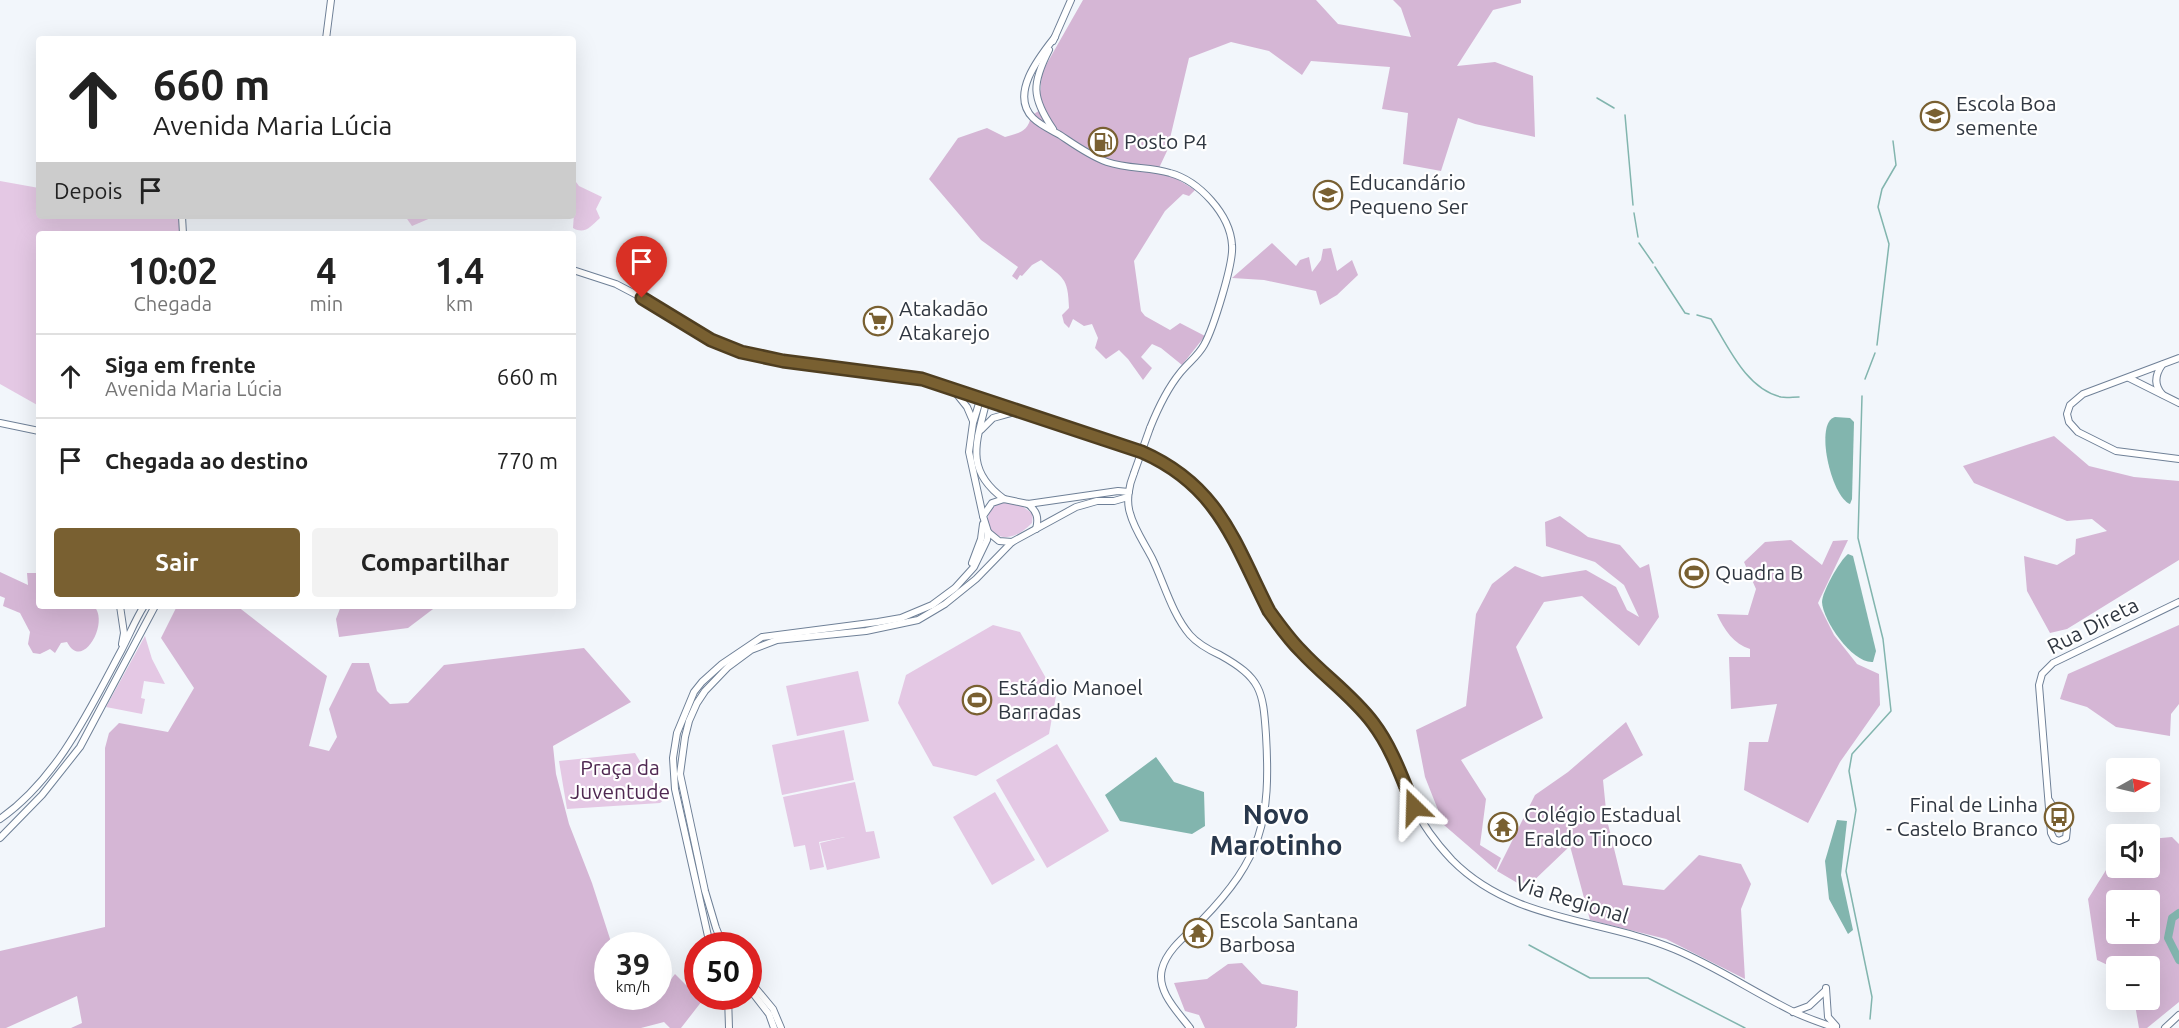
<!DOCTYPE html>
<html lang="pt">
<meta charset="utf-8">
<style>
:root{--surface:#fff;--page:#f2f2f2;--text:#222;--muted:#767676;--line:#e0e0e0;--accent:#796031}
body{margin:0;font-family:Ubuntu,sans-serif;background:var(--page);color:var(--text);height:100vh;display:flex;flex-direction:column;font-size:22px;white-space:nowrap}
*{box-sizing:border-box;margin:0}
p{font-size:20px;color:var(--muted)}
.icon{flex:none;width:33px;height:33px;fill:none;stroke:currentColor;stroke-width:2;stroke-linecap:round;stroke-linejoin:round}
.map{position:relative;flex:1;overflow:hidden}
.drawer{position:absolute;left:36px;top:231px;width:540px;height:378px;display:flex;flex-direction:column;background:var(--surface);border-radius:6px;box-shadow:0 6px 24px #0002}
.drawer>*{flex:none}
.hud{position:absolute;left:36px;top:36px;width:540px;height:183px;border-radius:6px;box-shadow:0 6px 24px #0002;background:#fff;color:var(--text);overflow:hidden}
.needle{width:39px;rotate:82deg}
.fabs{position:absolute;left:2106px;top:758px;display:grid;gap:12px}
.fabs a{display:grid;place-items:center;width:54px;height:54px;border-radius:6px;background:var(--surface);box-shadow:0 6px 24px #0002;font-size:30px}
.speed{position:absolute;left:594px;top:932px;display:flex;gap:12px;font-size:30px;font-weight:700;text-align:center}
.speed>*{display:grid;place-content:center;width:78px;height:78px;border-radius:50%;background:var(--surface);box-shadow:0 6px 24px #0002;line-height:1}
.speed small{font-size:15px;font-weight:400}
.speed .limit{border:9px solid #d22;background:#fff;color:#111}
.pin{position:absolute;display:grid;place-items:center;width:51px;height:51px;color:#fff;margin:-62px -26px;border-radius:50% 50% 50% 0;rotate:-45deg;box-shadow:0 0 6px #0007}
.pin .icon{rotate:45deg}
.me{position:absolute;width:66px;margin:-33px;rotate:338deg;stroke-linejoin:round;filter:drop-shadow(0 0 4px #0008)}
.turn{display:flex;align-items:center;gap:21px;height:126px;padding:0 18px;font-size:27px}
.turn .icon{width:78px;height:78px;stroke-width:2.5}
.turn b{display:block;font-size:42px;line-height:51px}
.then{display:flex;align-items:center;height:57px;padding:0 18px;background:#0003;gap:12px;font-size:22px}
.eta{display:flex;justify-content:space-evenly;align-items:center;height:102px;text-align:center}
.eta b{font-size:36px;font-weight:700;line-height:42px}
.action{display:flex;gap:12px;margin-top:auto;padding:12px 18px}
.action a{flex:1;height:69px;border-radius:6px;background:var(--accent);color:#fff;font-size:24px;font-weight:700;line-height:69px;text-align:center}
.action a+a{background:var(--page);color:var(--text)}
ul{padding:0;list-style:none}
li{display:flex;align-items:center;gap:18px;height:84px;padding:0 18px;border-top:2px solid var(--line)}
li div{flex:1}
li b{display:block;font-size:22px}
li em{font-style:normal}
.map>svg:first-child{display:block}
.green{fill:#e4c8e4}
.forest{fill:#d5b6d5;fill-rule:evenodd}
.water{fill:#82b5ae}
.lines{fill:none;stroke-linecap:round;stroke-linejoin:round}
.stream{stroke:#82b5ae;stroke-width:1.5}
.river{stroke:#82b5ae;stroke-width:8}
.secondary-casing{stroke:#6f8097;stroke-width:8}
.secondary{stroke:#fff;stroke-width:6}
.secondary-bridge-casing{stroke:#6f8097;stroke-width:8;stroke-linecap:butt}
.secondary-bridge{stroke:#fff;stroke-width:6}
.route-casing{stroke:#4f3e20;stroke-width:15}
.route{stroke:#796031;stroke-width:10}
.labels{text-anchor:middle;stroke-width:4.5;stroke-linejoin:round;paint-order:stroke}
.poi-label{font-size:21px;fill:#303741;stroke:#fff;text-anchor:start}
.street-label{font-size:21px;fill:#303741;stroke:#fff}
.park-label{font-size:21px;fill:#4f2851;stroke:#fff}
.district-label{font-size:27px;font-weight:bold;fill:#29384c;stroke:#fff}
</style>
<div class="map">
<svg width="2179" height="1028" viewBox="0 0 2179 1028">
<rect width="100%" height="100%" fill="#f2f6fb"/>
<g class="green">
<path d="M573,178L579,186L602,197L596,209L600,218C591,226 585,235 573,228L575,199L573,196Z"/>
<path d="M0,181L39,188V216H179V234H39V406L0,384Z"/>
<path d="M405,216H432L433,217L412,226Z"/>
<path d="M1012,502L1022,506L1033,514L1032,523C998,558 975,519 996,504Z"/>
<path d="M1701,567L1702,577L1687,578L1686,568Z"/>
<path d="M993,625L1020,632L1056,696L1049,734L976,776L933,766L898,703L906,675Z"/>
<path d="M145,636L152,659L165,684L144,681L141,698L145,699L142,714L106,707Z"/>
<path d="M858,671L869,721L797,736L786,686Z"/>
<path d="M844,730L854,780L782,795L772,745Z"/>
<path d="M1057,744L1109,831L1047,868L996,780Z"/>
<path d="M635,753L650,778L669,795L660,803L567,809L559,761Z"/>
<path d="M855,782L866,832L874,831L880,858L827,870L820,843L845,837L819,842L824,867L810,870L805,845L794,847L783,797Z"/>
<path d="M995,792L1035,860L992,885L953,817Z"/>
</g>
<g class="forest">
<path d="M1083,0H1316L1338,24L1411,37L1401,8L1393,0H1521V3L1493,10L1457,66L1495,62L1533,76L1535,137L1475,124L1458,118L1441,171L1403,164L1408,113L1382,109L1390,67L1311,61L1302,75L1269,51L1231,42L1189,58L1167,151L1159,168L1195,190L1189,196L1183,194L1165,211L1134,261L1141,311L1145,316L1170,330L1180,323L1205,336L1182,365L1161,348L1152,344L1141,357L1152,368L1143,380L1128,359L1119,350L1106,359L1095,348L1098,338L1092,324L1084,326L1073,319L1069,328L1064,323L1062,315L1069,308C1068,276 1063,279 1041,260L1032,265L1022,276L1020,275L1017,280L1012,276L1018,267L981,240L929,179L958,138L987,128L1005,137C1019,133 1028,132 1031,116L1043,108L1040,94L1042,72Z"/>
<path d="M1272,243L1296,266L1300,260L1309,257L1312,272L1321,260L1323,249L1331,248L1337,271L1352,260L1358,275L1337,295L1320,305L1316,291L1264,280L1232,278Z"/>
<path d="M2054,436L2089,466L2134,477L2179,481V560L2067,629L2050,633L2027,591L2024,556L2057,565L2075,554L2076,539L2107,531L2092,519L2067,521L1974,483L1963,466Z"/>
<path d="M1560,516L1588,537L1620,545L1640,568L1649,564L1659,617L1639,646L1582,596L1544,602L1516,647L1543,718L1461,760L1486,799L1480,845L1501,858L1496,870L1444,825L1425,777L1416,730L1466,706L1476,614L1492,584L1515,566L1542,577L1586,570L1616,587L1627,610L1639,617L1624,585L1595,562L1546,546L1545,522Z"/>
<path d="M1791,540L1822,565L1833,541L1848,540L1818,603L1834,635L1857,664L1879,674L1880,705L1840,762L1808,823L1744,790L1749,742H1768L1777,704L1731,709L1729,657H1750V649C1734,644 1724,630 1717,614L1748,615L1756,589L1744,562L1765,542Z"/>
<path d="M0,572L28,585L27,573H39V606H94C110,623 82,672 67,642L61,643L55,653L50,649L40,654L33,653L28,644L30,632L20,613L3,606L5,598L0,596Z"/>
<path d="M177,606H237L327,676L309,746L329,751L337,737L329,709L352,663H369L377,691L390,704L408,703L444,665L584,648L631,702L553,746L556,774L569,824L592,883L612,945H608V996H634L635,998L658,996L675,974L702,1001L681,1028H670L664,1022L641,1028H71L82,1023L77,996L6,1028H0V951L105,927V748L109,733L119,723L168,732L194,688L161,638Z"/>
<path d="M341,606H437L408,628L339,637L336,619Z"/>
<path d="M2179,625V704L2171,714L2170,736L2116,727L2087,707L2060,699L2068,674Z"/>
<path d="M1626,722L1643,755L1603,780L1607,820L1623,885L1664,890L1699,855L1741,864L1751,884L1741,909L1745,979L1666,939L1590,920L1570,846L1526,888L1497,871L1535,795L1568,772Z"/>
<path d="M2172,837L2179,844V1002L2147,1028H2139L2134,999H2150V966H2116V969L2097,960L2088,899L2116,854V867H2150V839ZM2116,900H2150V933H2116Z"/>
<path d="M1242,963L1262,984L1298,991L1297,1026L1295,1028H1205L1199,1015L1185,1011L1174,983L1207,979L1228,964Z"/>
</g>
<g class="water">
<path d="M1835,417L1850,418L1854,422L1852,499L1850,504C1831,497 1814,422 1835,417Z"/>
<path d="M1848,554L1853,556L1876,651L1873,662C1853,664 1823,621 1822,602C1822,592 1840,560 1848,554Z"/>
<path d="M1156,757L1174,782L1204,792L1205,826L1192,834L1120,821L1105,795Z"/>
<path d="M1837,820L1847,821L1841,875L1853,930L1848,934L1829,899L1825,861Z"/>
</g>
<g class="lines">
<g class="stream">
<path d="M1597,98L1614,108"/>
<path d="M1625,115L1633,205"/>
<path d="M1634,213L1638,237"/>
<path d="M1639,243L1653,263"/>
<path d="M1655,267L1685,313L1689,314"/>
<path d="M1697,315L1711,319C1728,346 1746,389 1781,397C1786,398 1793,397 1799,397"/>
<path d="M1877,345L1889,244L1878,207L1882,189L1896,165L1893,141"/>
<path d="M1865,379L1875,353"/>
<path d="M1862,396L1858,538L1883,639L1891,711L1852,754L1849,771L1856,810L1846,871L1872,997L1870,1019"/>
<path d="M1529,945L1590,978H1648L1745,1028"/>
</g>
<path class="river" d="M2179,913L2172,918L2168,938L2179,960"/>
<g class="secondary-casing">
<g id="secondary">
<path d="M1055,37C1040,56 1009,94 1033,118C1040,125 1051,130 1060,135C1075,145 1090,156 1107,162C1128,169 1150,167 1170,173C1199,181 1230,214 1232,245C1234,263 1213,329 1204,345C1198,356 1188,363 1180,373C1167,389 1158,408 1150,428"/>
<path d="M326,39L331,0"/>
<path d="M1053,41L1071,0"/>
<path d="M1049,50C1032,83 1031,97 1053,129"/>
<path d="M182,216L183,234"/>
<path d="M573,270L616,284L656,305L711,340L741,352L783,361L922,379L1142,452C1239,495 1229,563 1286,633C1316,670 1357,696 1383,737C1396,759 1403,783 1414,806C1423,826 1437,844 1452,860C1513,922 1600,918 1674,949C1715,966 1752,991 1792,1011C1806,1018 1821,1023 1836,1028"/>
<path d="M2179,358L2083,394L2070,405L2067,414L2069,422L2078,432L2116,451L2179,459"/>
<path d="M2162,365C2155,375 2154,385 2162,394"/>
<path d="M2129,378L2179,403"/>
<path d="M951,387L967,407L973,421"/>
<path d="M981,397L973,423L969,452L983,516"/>
<path d="M987,399C977,441 963,469 1004,499"/>
<path d="M0,423L39,431"/>
<path d="M981,430L993,418L1018,411"/>
<path d="M1134,473C1129,485 1126,501 1130,513C1134,529 1145,544 1152,558C1164,583 1172,614 1190,635C1198,644 1209,650 1220,655C1261,678 1263,690 1266,735C1271,820 1262,858 1202,920C1188,934 1167,949 1162,969C1156,991 1178,1012 1190,1028"/>
<path d="M1028,504C1037,511 1039,518 1036,529"/>
<path d="M988,532L999,541L1012,542"/>
<path d="M972,563L981,539L983,524"/>
<path d="M120,606L124,633L122,644"/>
<path d="M2049,800L2067,829L2066,838L2059,841L2054,839L2051,833L2039,685L2042,674L2053,663L2179,602"/>
<path d="M0,819C57,779 89,711 121,651C129,636 135,620 144,606"/>
<path d="M0,838L42,795L80,747L155,606"/>
<path d="M710,945L675,789L673,758L677,733L694,692L702,682L722,664L762,637L878,622L901,618L932,605L955,588L974,567L987,540L988,532L983,516L992,503L1004,499L1028,504L1118,491L1129,492"/>
<path d="M723,945L716,928L705,891L680,774L685,737L689,721L697,703L705,691L728,667L751,650L777,640L866,631L918,620L945,604L976,579L1012,542L1076,507L1097,501H1114L1128,497"/>
<path d="M748,979L773,1009L781,1028"/>
<path d="M748,987L769,1014L774,1028"/>
<path d="M1826,988L1828,1017L1836,1026"/>
<path d="M728,996L729,1028"/>
<path d="M1793,1012L1809,1006L1825,991"/>
<path d="M2165,1028L2179,1015"/>
</g>
</g>
<use href="#secondary" class="secondary"/>
<g class="secondary-bridge-casing">
<path id="secondary-bridge" d="M1134,473L1150,428"/>
</g>
<use href="#secondary-bridge" class="secondary-bridge"/>
</g>
<g class="lines">
<g class="route-casing">
<path id="route" d="M642,298L711,340L741,352L783,361L922,379L1142,452C1219,486 1234,542 1269,611C1279,625 1289,639 1301,651C1324,676 1353,696 1373,723C1392,748 1402,778 1414,807"/>
</g>
<use href="#route" class="route"/>
</g>
<defs>
<g id="school-ring" transform="scale(1.5)"><circle r="9.5" fill="#fff" stroke="#796031" stroke-width="1.5"/><path d="M0-5L7-2L0 1L-7-2ZM-4 1L0 2.5L4 1V4Q0 6-4 4Z" fill="#796031"/></g>
<g id="fuel-ring" transform="scale(1.5)"><circle r="9.5" fill="#fff" stroke="#796031" stroke-width="1.5"/><path d="M-5.5-6h7V0h2V4h1.3V-2.5L3-4.5l.8-.8L6-3V5H2.5V1h-1V6h-7ZM-4.2-4.7v3.2H.2V-4.7Z" fill="#796031"/></g>
<g id="supermarket-ring" transform="scale(1.5)"><circle r="9.5" fill="#fff" stroke="#796031" stroke-width="1.5"/><path d="M-6-5.5h2.5l.6 2H6L4.5 2H-2.5L-4.4-4H-6ZM-1.5 3.2a1.3 1.3 0 1 0 .1 0ZM3 3.2a1.3 1.3 0 1 0 .1 0Z" fill="#796031"/></g>
<g id="stadium-ring" transform="scale(1.5)"><circle r="9.5" fill="#fff" stroke="#796031" stroke-width="1.5"/><path d="M0-5a6.5 5 0 1 0 0 10a6.5 5 0 1 0 0-10ZM-3.5-1.8h7v3.6h-7Z" fill="#796031"/></g>
<g id="bus-ring" transform="scale(1.5)"><circle r="9.5" fill="#fff" stroke="#796031" stroke-width="1.5"/><path d="M-5-6H5V4H4V6H2V4H-2V6H-4V4H-5ZM-3.5-4V0h7V-4ZM-3.5 1.2v1.5H-2V1.2ZM2 1.2v1.5H3.5V1.2Z" fill="#796031"/></g>
<g id="temple-ring" transform="scale(1.5)"><circle r="9.5" fill="#fff" stroke="#796031" stroke-width="1.5"/><path d="M0-6L5-2H3V0L6.5 2.5H4V6H1.5V3h-3V6H-4V2.5H-6.5L-3 0V-2H-5Z" fill="#796031"/></g>
</defs>
<g fill-rule="evenodd">
<use href="#school-ring" x="1935" y="116"/>
<use href="#fuel-ring" x="1103" y="142"/>
<use href="#school-ring" x="1328" y="195"/>
<use href="#supermarket-ring" x="878" y="321"/>
<use href="#stadium-ring" x="1694" y="573"/>
<use href="#stadium-ring" x="977" y="700"/>
<use href="#bus-ring" x="2059" y="817"/>
<use href="#temple-ring" x="1503" y="827"/>
<use href="#temple-ring" x="1198" y="933"/>
</g>
<g class="labels">
<g class="poi-label">
<text x="1956" y="111">Escola Boa<tspan x="1956" dy="24">semente</tspan></text>
<text x="1124" y="149">Posto P4</text>
<text x="1349" y="190">Educandário<tspan x="1349" dy="24">Pequeno Ser</tspan></text>
<text x="899" y="316">Atakadão<tspan x="899" dy="24">Atakarejo</tspan></text>
<text x="1715" y="580">Quadra B</text>
<text x="998" y="695">Estádio Manoel<tspan x="998" dy="24">Barradas</tspan></text>
<text x="2038" y="812" text-anchor="end">Final de Linha<tspan x="2038" dy="24">- Castelo Branco</tspan></text>
<text x="1524" y="822">Colégio Estadual<tspan x="1524" dy="24">Eraldo Tinoco</tspan></text>
<text x="1219" y="928">Escola Santana<tspan x="1219" dy="24">Barbosa</tspan></text>
</g>
<g class="street-label">
<text transform="translate(2093 626) rotate(-27)" y="7">Rua Direta</text>
<text transform="translate(1572 900) rotate(17)" y="7">Via Regional</text>
</g>
<g class="park-label">
<text x="620" y="775">Praça da<tspan x="620" dy="24">Juventude</tspan></text>
</g>
<g class="district-label">
<text x="1276" y="824">Novo<tspan x="1276" dy="31">Marotinho</tspan></text>
</g>
</g>
</svg>
<div class="fabs">
<a><svg class="needle" viewBox="-14 -14 28 28"><path d="M0-13l5 13h-10z" fill="#e53935"/><path d="M0 13l5-13h-10z" fill="#767676"/></svg></a>
<a><svg class="icon" aria-label="sound" viewBox="0 0 24 24"><path d="M4 9h4l5-4v14l-5-4H4zM17 9q2 3 0 6"/></svg></a>
<a>+</a>
<a>−</a>
</div>
<div class="speed"><div>39<small>km/h</small></div><div class="limit">50</div></div>
<div class="pin" style="left:642px;top:298px;background:#d93025"><svg class="icon" aria-label="arrive" viewBox="0 0 24 24"><path d="M6 21V4h12l-3 4 3 4H6"/></svg></div>
<svg class="me" style="left:1414px;top:807px" viewBox="-20 -20 40 40"><path d="M0-17L14 15 0 8-14 15z" fill="#796031" stroke="#fff" stroke-width="4"/></svg>
<div class="hud">
<div class="turn"><svg class="icon" aria-label="ahead" viewBox="0 0 24 24"><path d="M12 20V5M6 11l6-6 6 6"/></svg><div><b>660 m</b>Avenida Maria Lúcia</div></div>
<div class="then">Depois<svg class="icon" aria-label="arrive" viewBox="0 0 24 24"><path d="M6 21V4h12l-3 4 3 4H6"/></svg></div>
</div>
<section class="drawer">
<div class="eta">
<div><b>10:02</b><p>Chegada</p></div>
<div><b>4</b><p>min</p></div>
<div><b>1.4</b><p>km</p></div>
</div>
<ul>
<li><svg class="icon" aria-label="ahead" viewBox="0 0 24 24"><path d="M12 20V5M6 11l6-6 6 6"/></svg><div><b>Siga em frente</b><p>Avenida Maria Lúcia</p></div><em>660 m</em></li>
<li><svg class="icon" aria-label="arrive" viewBox="0 0 24 24"><path d="M6 21V4h12l-3 4 3 4H6"/></svg><div><b>Chegada ao destino</b></div><em>770 m</em></li>
</ul>
<div class="action"><a>Sair</a><a>Compartilhar</a></div>
</section>
</div>
